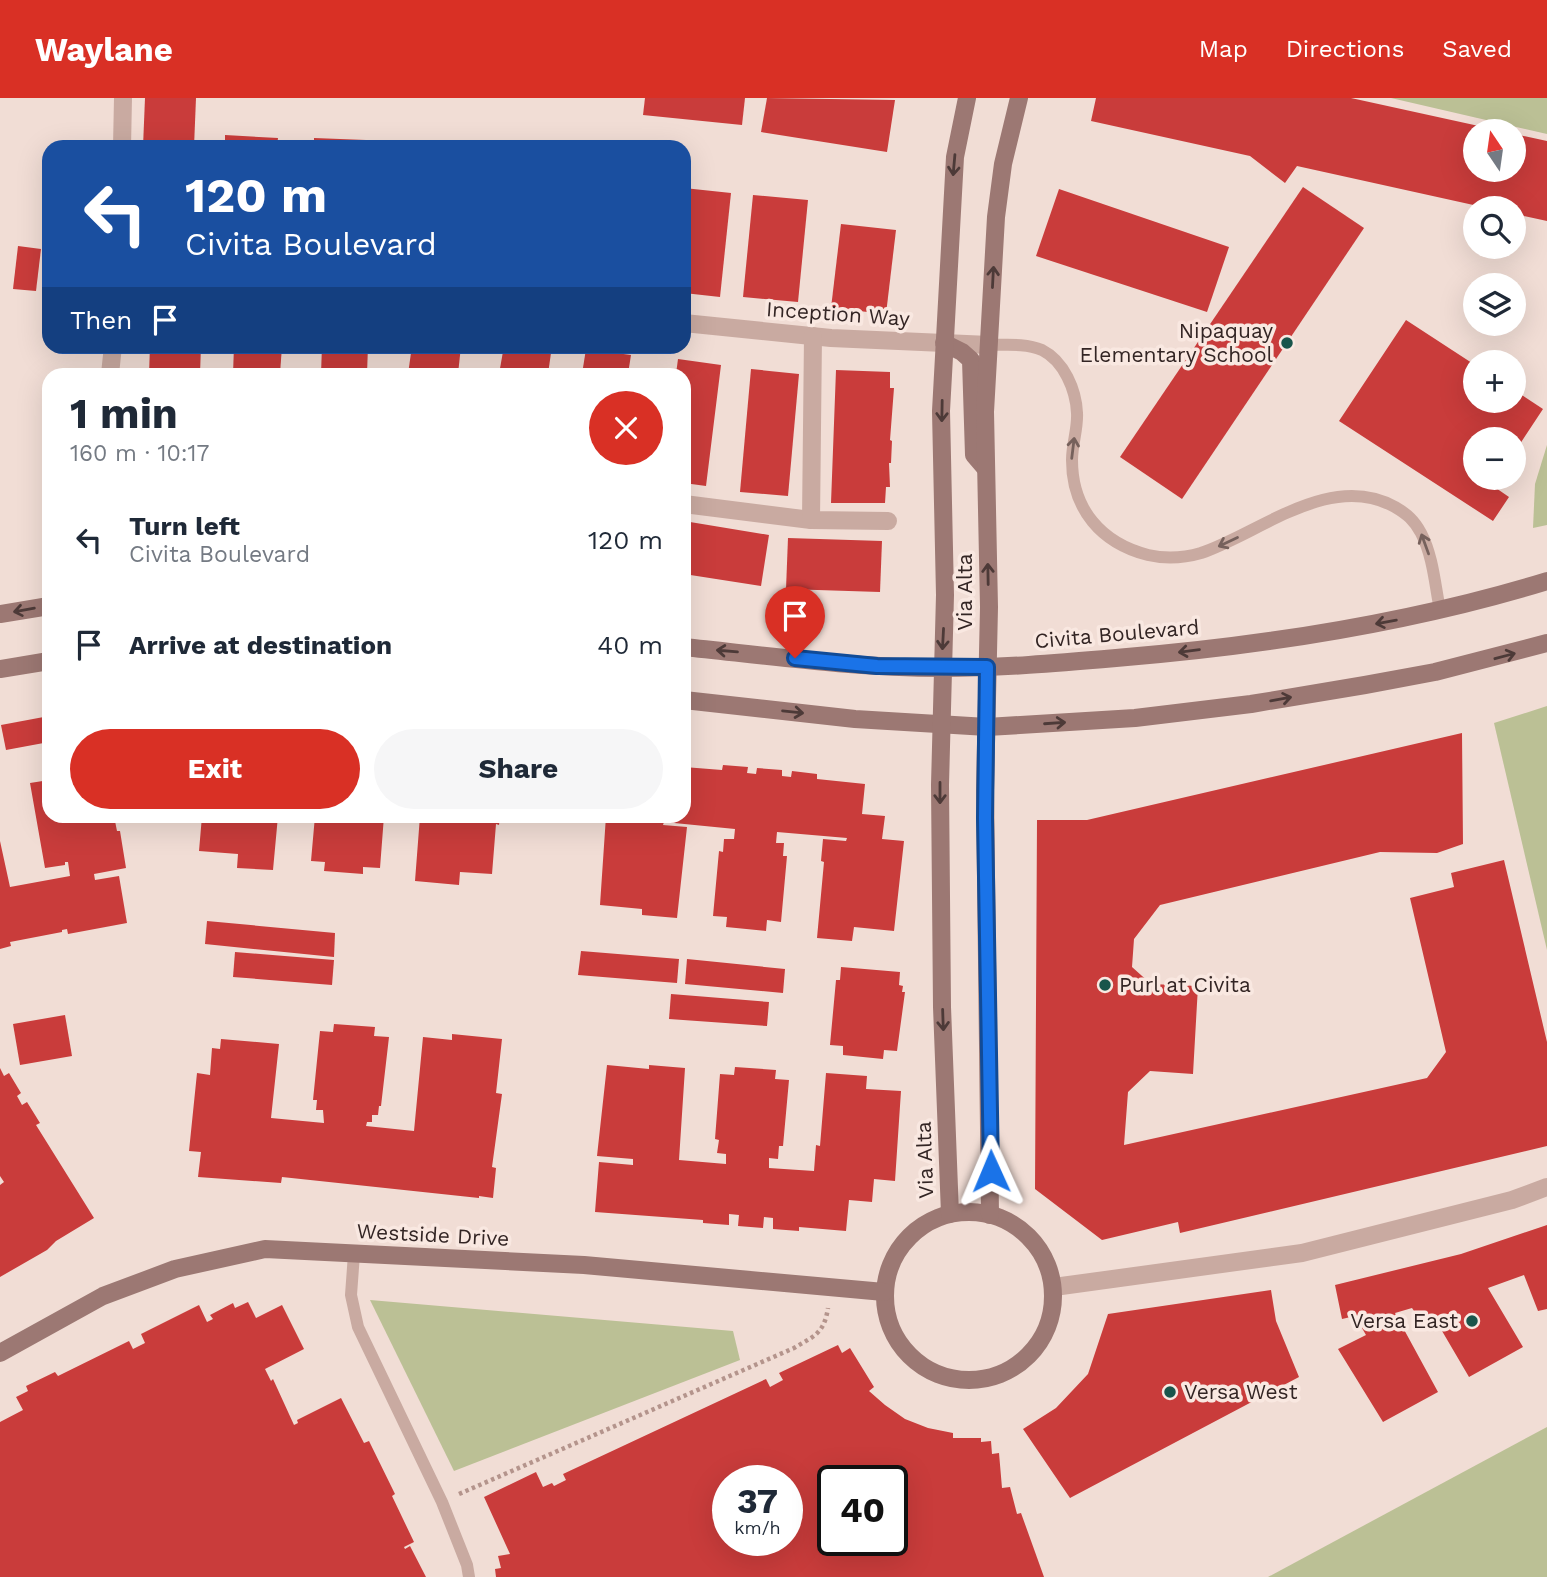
<!DOCTYPE html>
<meta charset="utf-8">
<style>
:root{--surface:#fff;--page:#f6f6f7;--text:#1f2937;--muted:#747a83;--accent:#d93025}
body{margin:0;font-family:"Work Sans",sans-serif;background:var(--page);color:var(--text);height:100vh;display:flex;flex-direction:column;font-size:26px;white-space:nowrap}
*{box-sizing:border-box;margin:0}
p{font-size:23px;color:var(--muted)}
.icon{flex:none;width:38px;height:38px;fill:none;stroke:currentColor;stroke-width:2;stroke-linecap:round;stroke-linejoin:round}
.map{position:relative;flex:1;overflow:hidden}
.panel{position:absolute;left:42px;top:270px;width:649px;height:455px;display:flex;flex-direction:column;background:var(--surface);border-radius:21px;box-shadow:0 7px 28px #0002}
.panel>*{flex:none}
.hud{position:absolute;left:42px;top:42px;width:649px;height:214px;border-radius:21px;box-shadow:0 7px 28px #0002;background:#1a4fa0;color:#fff;overflow:hidden}
.needle{width:46px;rotate:347deg}
.fabs{position:absolute;left:1463px;top:21px;display:grid;gap:14px}
.fabs a{display:grid;place-items:center;width:63px;height:63px;border-radius:50%;background:var(--surface);box-shadow:0 7px 28px #0002;font-size:35px}
.speed{position:absolute;left:712px;top:1367px;display:flex;gap:14px;font-size:35px;font-weight:700;text-align:center}
.speed>*{display:grid;place-content:center;width:91px;height:91px;border-radius:50%;background:var(--surface);box-shadow:0 7px 28px #0002;line-height:1}
.speed small{font-size:18px;font-weight:400}
.speed .limit{border:4px solid #111;border-radius:10px;background:#fff;color:#111}
.pin{position:absolute;display:grid;place-items:center;width:60px;height:60px;color:#fff;margin:-72px -30px;border-radius:50% 50% 50% 0;rotate:-45deg;box-shadow:0 0 7px #0007}
.pin .icon{rotate:45deg}
.me{position:absolute;width:77px;margin:-38px;rotate:359deg;stroke-linejoin:round;filter:drop-shadow(0 0 5px #0008)}
.turn{display:flex;align-items:center;gap:24px;height:147px;padding:0 28px;font-size:32px}
.turn .icon{width:91px;height:91px;stroke-width:2.5}
.turn b{display:block;font-size:49px;line-height:60px}
.then{display:flex;align-items:center;height:66px;padding:0 28px;background:#0003;gap:14px;font-size:26px}
.round{display:grid;place-items:center;flex:none;width:74px;height:74px;border-radius:37px;background:var(--page)}
.overview{display:flex;align-items:center;justify-content:space-between;height:119px;padding:0 28px}
h1{font-size:42px;font-weight:700;line-height:52px}
.button{display:flex;gap:14px;margin-top:auto;padding:14px 28px}
.button a{flex:1;height:80px;border-radius:42px;background:var(--accent);color:#fff;font-size:28px;font-weight:700;line-height:80px;text-align:center}
.button a+a{background:var(--page);color:var(--text)}
ul{padding:0;list-style:none}
li{display:flex;align-items:center;gap:21px;height:105px;padding:0 28px}
li div{flex:1}
li b{display:block;font-size:26px}
li em{font-style:normal}
header{display:flex;align-items:center;gap:42px;box-sizing:border-box;height:98px;padding:0 35px;background:var(--accent);color:#fff}
header strong{font-size:33px}
nav{display:flex;gap:38px;margin-inline-start:auto;font-size:24px}
.map>svg:first-child{display:block}
.green{fill:#bbc095}
.building{fill:#c93c3b;fill-rule:evenodd}
.lines{fill:none;stroke-linecap:round;stroke-linejoin:round}
.path{stroke:#b4948c;stroke-width:4.5;stroke-dasharray:3.5 3.5;stroke-linecap:butt}
.lane{stroke:#c9aaa1;stroke-width:12}
.street{stroke:#c9aaa1;stroke-width:18}
.secondary{stroke:#9c7873;stroke-width:18}
.oneway{stroke:#4d3a38}
.oneway2{stroke:#76615c}
.route-casing{stroke:#114b97;stroke-width:18}
.route{stroke:#1a73e8;stroke-width:12}
.poi-dot{fill:#19554b;stroke:#f9e8e1;stroke-width:2.5}
.labels{text-anchor:middle;stroke-width:7;stroke-linejoin:round;paint-order:stroke}
.street-label{font-size:21px;fill:#332524;stroke:#f9e8e1}
.poi-label{font-size:21px;fill:#332524;stroke:#f9e8e1;text-anchor:end}
</style>
<header>
<strong>Waylane</strong>
<nav><a>Map</a><a>Directions</a><a>Saved</a></nav>
</header>
<div class="map">
<svg width="1547" height="1479" viewBox="0 0 1547 1479">
<rect width="100%" height="100%" fill="#f1ddd5"/>
<g class="green">
<path d="M1391,0H1547V36Z"/>
<path d="M1547,347V427L1533,430L1535,386Z"/>
<path d="M1547,608V852L1494,625Z"/>
<path d="M370,1202L733,1233L740,1262L454,1373Z"/>
<path d="M1547,1329V1479H1268Z"/>
</g>
<g class="building">
<path d="M145,0H196L194,49H143Z"/>
<path d="M645,0H745L742,27L643,17Z"/>
<path d="M767,0L895,2L887,54L761,34Z"/>
<path d="M1096,0H1351L1497,32L1475,33V72H1514V36L1547,43V123L1514,116V110H1487L1297,68L1285,85L1250,58L1091,23Z"/>
<path d="M225,37L278,40L277,49H225Z"/>
<path d="M314,40L366,42L365,49H314Z"/>
<path d="M1303,89L1364,130L1182,401L1120,359Z"/>
<path d="M684,90L731,95L720,199L684,195Z"/>
<path d="M1059,91L1229,149L1207,214L1036,158Z"/>
<path d="M753,97L808,102L798,204L743,199Z"/>
<path d="M841,126L896,132L886,216L831,210Z"/>
<path d="M18,148L41,151L36,193L13,191Z"/>
<path d="M1406,222L1475,267V303H1514V292L1543,311L1514,355V341H1475V380H1498L1493,388L1509,399L1493,423L1339,323Z"/>
<path d="M150,248H201L200,276H149Z"/>
<path d="M234,248H282L280,276H233Z"/>
<path d="M322,248H368L367,276H321Z"/>
<path d="M412,248H461L458,276H408Z"/>
<path d="M504,248H552L548,276H499Z"/>
<path d="M586,251L631,257L628,276H582Z"/>
<path d="M678,261L721,267L706,388L684,385V276H676Z"/>
<path d="M751,271L799,276L788,398L740,394Z"/>
<path d="M836,272L890,274V290H894L890,342L892,343L891,365H889L890,389H886L885,405H831Z"/>
<path d="M684,423L769,437L761,488L684,476Z"/>
<path d="M788,440L882,443L880,494L786,491Z"/>
<path d="M49,618V644L6,652L1,627Z"/>
<path d="M1462,635L1463,746L1437,755L1380,754L1160,807L1134,841L1132,869L1151,886L1198,888L1193,976L1150,973L1128,994L1124,1047L1427,980L1446,954L1410,800L1454,789L1451,775L1504,762L1547,944V1048L1180,1135L1178,1124L1102,1142L1035,1091L1037,722H1087Z"/>
<path d="M723,667L748,669L747,675L756,676L757,670L782,672V678L791,679L792,673L817,676V681L865,686L862,716L885,718L882,741L904,743L894,833L854,829L852,843L817,840L824,764L821,763L823,741L846,743L847,740L777,734L776,745H784L783,758H787L781,824L767,822L766,833L726,829L727,819L713,818L719,753L723,754L724,741H734L735,731L664,724L663,727L687,729L677,820L642,817V811L600,807L606,718H684V669L722,672Z"/>
<path d="M49,682V718H114L117,733H120L126,770L94,776L95,782L119,778L127,825L68,836L67,831L62,832V834L10,844L11,848L0,851V743L10,789L70,778L68,764H65V767L45,770L30,685Z"/>
<path d="M202,718H278L273,772L237,770L238,756L199,753Z"/>
<path d="M315,718H384L380,770L363,769V776L324,773L325,764L311,763Z"/>
<path d="M420,718H500L499,727L496,726L492,776L460,774L459,787L415,783Z"/>
<path d="M207,823L335,835L334,859L205,846Z"/>
<path d="M581,853L679,861L677,885L578,877Z"/>
<path d="M235,854L334,862L332,887L233,879Z"/>
<path d="M687,861L785,871L783,895L685,886Z"/>
<path d="M841,869L900,874L899,887L903,888L902,894H905L897,953L884,952L883,961L843,957V948L830,947L836,882H840Z"/>
<path d="M671,896L769,904L767,928L669,921Z"/>
<path d="M65,917L72,958L20,967L13,926Z"/>
<path d="M334,926L375,929L374,938L389,939L381,1008H379L378,1017H372V1024H367L366,1028L414,1033L423,939L452,942V936L502,941L496,995L502,996L492,1069L496,1070L493,1100L479,1098V1100L282,1079L281,1085L198,1079L201,1054L189,1053L197,975L210,977L212,950L220,951L221,941L279,946L271,1020L324,1025L323,1012H316L317,1002H313L320,933L333,934Z"/>
<path d="M607,967L649,971V967L685,970L679,1062L726,1066V1056L717,1055L719,1042L715,1041L720,976L734,977L735,969L776,972L775,981L789,982L783,1048H779L778,1061L769,1060V1070L814,1073L816,1047L820,1048L826,975L867,978L866,991L901,993L895,1083L874,1081L872,1104L849,1102L846,1133L799,1129V1133L773,1131V1120L764,1119L763,1130L738,1128L739,1117L729,1116V1127L703,1125V1122L595,1114L599,1064L633,1067V1061L597,1058Z"/>
<path d="M0,970L4,978L9,975L21,995L17,998L22,1007L27,1004L40,1025L36,1027L94,1120L56,1143L47,1152L0,1179V1087L4,1084L0,1078Z"/>
<path d="M1547,1127V1211L1538,1213L1524,1177L1488,1190L1523,1249L1469,1279L1435,1221L1423,1226L1412,1210L1395,1215L1438,1294L1383,1324L1338,1251L1366,1237L1355,1218L1342,1221L1335,1187L1461,1156Z"/>
<path d="M1271,1192L1276,1223L1299,1279L1070,1400L1023,1331L1056,1310L1088,1276L1108,1216Z"/>
<path d="M248,1204L256,1220L282,1207L304,1251L265,1271L271,1283L273,1281L294,1327L298,1325L297,1322L341,1300L364,1345L369,1343L395,1396L392,1398L414,1444L404,1449L405,1451L410,1448L426,1479H0V1324L23,1312L16,1299L28,1293L26,1288L55,1274L58,1278L129,1243L133,1251L145,1245L141,1236L199,1207L207,1224L213,1221L210,1217L233,1205L235,1210Z"/>
<path d="M838,1247L842,1255L850,1250L874,1289L869,1293L885,1307L905,1321L928,1330L953,1335V1340H981V1344L991,1343L992,1356L999,1355L1002,1390L1010,1389L1017,1416L1021,1415L1044,1479H496L495,1471L501,1470L498,1458L510,1456L484,1399L536,1374L543,1389L552,1385L554,1388L566,1382L563,1376L766,1281L770,1289L783,1282L779,1275ZM728,1382H788V1442H728ZM833,1382H892V1442H833Z"/>
</g>
<g class="lines">
<path class="path" d="M459,1396L794,1250C814,1238 824,1236 828,1210"/>
<g class="lane">
<path d="M989,247C1006,247 1026,245 1042,252C1064,263 1076,292 1077,315C1078,330 1072,346 1072,362C1072,411 1101,445 1148,457C1165,461 1184,460 1201,455C1260,435 1330,373 1395,409C1407,416 1414,422 1421,435C1433,458 1435,487 1440,512"/>
<path d="M354,1156L351,1197L358,1229L442,1404L467,1467L469,1479"/>
</g>
<g class="street">
<path d="M122,49L123,0"/>
<path d="M684,225L831,240L989,247"/>
<path d="M110,276L113,248"/>
<path d="M684,406L811,422L888,423"/>
<path d="M811,422L813,238"/>
<path d="M1054,1189L1302,1155L1512,1102L1547,1089"/>
</g>
<g class="secondary">
<path d="M944,245L962,254L971,262L974,357L986,371"/>
<path d="M0,516L49,508"/>
<path d="M684,549C770,558 856,570 942,570C1000,570 1058,565 1116,560C1262,548 1407,526 1547,483"/>
<path d="M0,571L49,563"/>
<path d="M684,602L855,621L987,629L1135,620L1251,606L1365,587L1435,574L1547,545"/>
<circle cx="969" cy="1198" r="84"/>
<path d="M950,1116L942,909L940,687L945,497L941,313L955,59L967,0"/>
<path d="M990,1117L985,692L989,509L985,314L996,119L1003,66L1019,0"/>
<path d="M0,1255L103,1198L175,1171L265,1151L584,1167L884,1194"/>
</g>
</g>
<defs><path id="oneway-shaft" d="M-6 0H5M1.5-3L5.5 0L1.5 3" fill="none" stroke-width="1.6" stroke-linecap="round" stroke-linejoin="round" transform="scale(1.75)"/></defs>
<g class="oneway">
<use href="#oneway-shaft" transform="translate(954 67) rotate(95)"/>
<use href="#oneway-shaft" transform="translate(993 179) rotate(-87)"/>
<use href="#oneway-shaft" transform="translate(942 313) rotate(91)"/>
<use href="#oneway-shaft" transform="translate(988 476) rotate(-91)"/>
<use href="#oneway-shaft" transform="translate(24 512) rotate(170)"/>
<use href="#oneway-shaft" transform="translate(1386 524) rotate(170)"/>
<use href="#oneway-shaft" transform="translate(943 541) rotate(93)"/>
<use href="#oneway-shaft" transform="translate(727 553) rotate(-175)"/>
<use href="#oneway-shaft" transform="translate(1189 553) rotate(173)"/>
<use href="#oneway-shaft" transform="translate(1505 558) rotate(-15)"/>
<use href="#oneway-shaft" transform="translate(1281 601) rotate(-10)"/>
<use href="#oneway-shaft" transform="translate(793 614) rotate(6)"/>
<use href="#oneway-shaft" transform="translate(1055 625) rotate(-4)"/>
<use href="#oneway-shaft" transform="translate(940 695) rotate(90)"/>
<use href="#oneway-shaft" transform="translate(943 922) rotate(88)"/>
</g>
<g class="oneway2">
<use href="#oneway-shaft" transform="translate(1073 350) rotate(-83)"/>
<use href="#oneway-shaft" transform="translate(1228 444) rotate(155)"/>
<use href="#oneway-shaft" transform="translate(1425 446) rotate(-110)"/>
</g>
<g class="lines">
<g class="route-casing">
<path id="route" d="M795,560L877,568L987,569L985,720L991,1073"/>
</g>
<use href="#route" class="route"/>
</g>
<g class="poi-dot">
<circle cx="1287" cy="245" r="7"/>
<circle cx="1105" cy="887" r="7"/>
<circle cx="1472" cy="1223" r="7"/>
<circle cx="1170" cy="1294" r="7"/>
</g>
<g class="labels">
<g class="street-label">
<text transform="translate(838 216) rotate(4)" y="7">Inception Way</text>
<text transform="translate(965 494) rotate(-90)" y="7">Via Alta</text>
<text transform="translate(1117 536) rotate(-5)" y="7">Civita Boulevard</text>
<text transform="translate(925 1062) rotate(-92)" y="7">Via Alta</text>
<text transform="translate(433 1137) rotate(3)" y="7">Westside Drive</text>
</g>
<g class="poi-label">
<text x="1273" y="240">Nipaquay<tspan x="1273" dy="24">Elementary School</tspan></text>
<text x="1119" y="894" text-anchor="start">Purl at Civita</text>
<text x="1458" y="1230">Versa East</text>
<text x="1184" y="1301" text-anchor="start">Versa West</text>
</g>
</g>
</svg>
<div class="fabs">
<a><svg class="needle" viewBox="-14 -14 28 28"><path d="M0-13l5 13h-10z" fill="#e53935"/><path d="M0 13l5-13h-10z" fill="#747a83"/></svg></a>
<a><svg class="icon" aria-label="search" viewBox="0 0 24 24"><circle cx="10" cy="10" r="6"/><path d="M15 15l6 6"/></svg></a>
<a><svg class="icon" aria-label="layers" viewBox="0 0 24 24"><path d="M12 4l9 5-9 5-9-5zM3 14l9 5 9-5"/></svg></a>
<a>+</a>
<a>−</a>
</div>
<div class="speed"><div>37<small>km/h</small></div><div class="limit">40</div></div>
<div class="pin" style="left:795px;top:560px;background:#d93025"><svg class="icon" aria-label="arrive" viewBox="0 0 24 24"><path d="M6 21V4h12l-3 4 3 4H6"/></svg></div>
<svg class="me" style="left:991px;top:1073px" viewBox="-20 -20 40 40"><path d="M0-17L14 15 0 8-14 15z" fill="#1a73e8" stroke="#fff" stroke-width="4"/></svg>
<div class="hud">
<div class="turn"><svg class="icon" aria-label="left" viewBox="0 0 24 24"><path d="M17 20v-9H6M10 6l-5 5 5 5"/></svg><div><b>120 m</b>Civita Boulevard</div></div>
<div class="then">Then<svg class="icon" aria-label="arrive" viewBox="0 0 24 24"><path d="M6 21V4h12l-3 4 3 4H6"/></svg></div>
</div>
<section class="panel">
<div class="overview"><div><h1>1 min</h1><p>160 m · 10:17</p></div><a class="round" style="background:#d93025;color:#fff"><svg class="icon" aria-label="close" viewBox="0 0 24 24"><path d="M6 6l12 12M18 6L6 18"/></svg></a></div>
<ul>
<li><svg class="icon" aria-label="left" viewBox="0 0 24 24"><path d="M17 20v-9H6M10 6l-5 5 5 5"/></svg><div><b>Turn left</b><p>Civita Boulevard</p></div><em>120 m</em></li>
<li><svg class="icon" aria-label="arrive" viewBox="0 0 24 24"><path d="M6 21V4h12l-3 4 3 4H6"/></svg><div><b>Arrive at destination</b></div><em>40 m</em></li>
</ul>
<div class="button"><a>Exit</a><a>Share</a></div>
</section>
</div>
